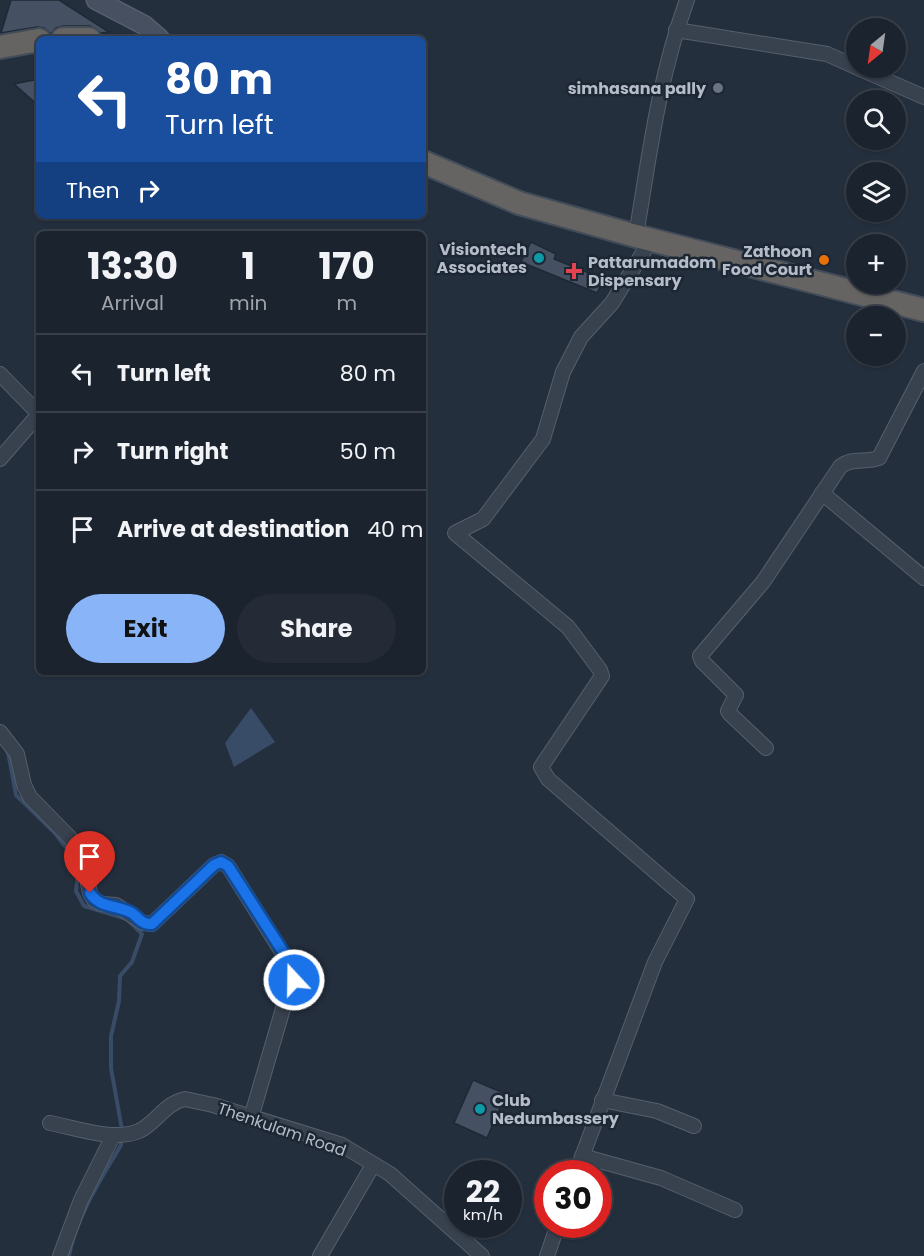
<!DOCTYPE html>
<meta charset="utf-8">
<style>
:root{--surface:#1b232e;--page:#242b36;--text:#f1f3f6;--muted:#a0a4aa;--line:#39404a;--accent:#8ab4f8}
body{margin:0;font-family:Poppins,sans-serif;background:var(--page);color:var(--text);height:100vh;display:flex;flex-direction:column;font-size:22px;white-space:nowrap}
*{box-sizing:border-box;margin:0}
p{font-size:20px;color:var(--muted)}
.icon{flex:none;width:33px;height:33px;fill:none;stroke:currentColor;stroke-width:2;stroke-linecap:round;stroke-linejoin:round}
.map{position:relative;flex:1;overflow:hidden}
.sheet{position:absolute;left:36px;top:231px;width:390px;height:444px;display:flex;flex-direction:column;background:var(--surface);border-radius:9px;box-shadow:0 2px 4px #0004,0 0 0 2px var(--line)}
.sheet>*{flex:none}
.top-card{position:absolute;left:36px;top:36px;width:390px;height:183px;border-radius:9px;box-shadow:0 2px 4px #0004,0 0 0 2px var(--line);background:#1a4fa0;color:#fff;overflow:hidden}
.needle{width:39px;rotate:209deg}
.buttons{position:absolute;left:846px;top:18px;display:grid;gap:12px}
.buttons a{display:grid;place-items:center;width:60px;height:60px;border-radius:50%;background:var(--surface);box-shadow:0 2px 4px #0004,0 0 0 2px var(--line);font-size:30px}
.speed{position:absolute;left:444px;top:1160px;display:flex;gap:12px;font-size:30px;font-weight:700;text-align:center}
.speed>*{display:grid;place-content:center;width:78px;height:78px;border-radius:50%;background:var(--surface);box-shadow:0 2px 4px #0004,0 0 0 2px var(--line);line-height:1}
.speed small{font-size:15px;font-weight:400}
.speed .limit{border:9px solid #d22;background:#fff;color:#111}
.pin{position:absolute;display:grid;place-items:center;width:51px;height:51px;color:#fff;margin:-62px -26px;border-radius:50% 50% 50% 0;rotate:-45deg;box-shadow:0 0 6px #0007}
.pin .icon{rotate:45deg}
.me{position:absolute;width:66px;margin:-33px;rotate:339deg;stroke-linejoin:round;filter:drop-shadow(0 0 4px #0008)}
.turn{display:flex;align-items:center;gap:21px;height:126px;padding:0 30px;font-size:27px}
.turn .icon{width:78px;height:78px;stroke-width:2.5}
.turn b{display:block;font-size:42px;line-height:51px}
.then{display:flex;align-items:center;height:57px;padding:0 30px;background:#0003;gap:12px;font-size:22px}
.eta{display:flex;justify-content:space-evenly;align-items:center;height:102px;text-align:center}
.eta b{font-size:36px;font-weight:700;line-height:42px}
.primary-button{display:flex;gap:12px;margin-top:auto;padding:12px 30px}
.primary-button a{flex:1;height:69px;border-radius:36px;background:var(--accent);color:#111;font-size:24px;font-weight:700;line-height:69px;text-align:center}
.primary-button a+a{background:var(--page);color:var(--text)}
ul{padding:0;list-style:none}
li{display:flex;align-items:center;gap:18px;height:78px;padding:0 30px;border-top:2px solid var(--line)}
li div{flex:1}
li b{display:block;font-size:22px}
li em{font-style:normal}
.map>svg:first-child{display:block}
.water{fill:#394c67}
.lines{fill:none;stroke-linecap:round;stroke-linejoin:round}
.stream{stroke:#394c67;stroke-width:4}
.building{fill:#455162;stroke:#1f2835;stroke-width:1.5}
.minor-casing{stroke:#565f6c;stroke-width:16}
.secondary-casing{stroke:#565f6c;stroke-width:21}
.trunk-casing{stroke:#434c59;stroke-width:26}
.minor{stroke:#38414e;stroke-width:14}
.secondary{stroke:#465061;stroke-width:18}
.trunk{stroke:#656462;stroke-width:22}
.route-casing{stroke:#114b97;stroke-width:15}
.route{stroke:#1a73e8;stroke-width:10}
.worship-dot{fill:#6b7280;stroke:#1d2633;stroke-width:2}
.culture-dot{fill:#0f9aa8;stroke:#1d2633;stroke-width:2}
.food-dot{fill:#e8710a;stroke:#1d2633;stroke-width:2}
.health-dot{fill:#e0444e;stroke:#1d2633;stroke-width:2}
.labels{text-anchor:middle;stroke-width:5;stroke-linejoin:round;paint-order:stroke}
.poi-label{font-size:16px;font-weight:bold;fill:#b4bcc9;stroke:#1d2633;text-anchor:end}
.street-label{font-size:16px;fill:#b4bcc9;stroke:#1d2633}
</style>
<div class="map">
<svg width="924" height="1256" viewBox="0 0 924 1256">
<rect width="100%" height="100%" fill="#242f3e"/>
<path class="water" d="M251,708L275,742L234,767L225,743Z"/>
<g class="lines">
<g class="stream">
<path d="M8,752L16,795L55,833L74,858L78,874L76,891L84,906L127,919L142,934L132,962L120,976L119,1001L111,1036V1068L122,1130"/>
<path d="M69,1256C76,1217 101,1179 121,1145V1138"/>
</g>
</g>
<g class="building">
<path d="M11,0H59L109,32L101,33L90,26H63L56,28L51,34L44,28L37,27L1,33Z"/>
<path d="M39,79V106L14,84Z"/>
<path d="M531,242L556,254L554,259L604,279L597,293L521,262Z"/>
<path d="M473,1080L506,1094L487,1138L454,1123Z"/>
</g>
<g class="lines">
<g class="minor-casing">
<g id="minor">
<path d="M676,30L827,54L856,67"/>
<path d="M858,68L924,97"/>
<path d="M636,236C649,157 659,76 687,0"/>
<path d="M0,374L39,414"/>
<path d="M0,459L39,414"/>
<path d="M822,493L924,578"/>
<path d="M0,732L17,754L24,785L30,797L72,840L83,858L90,893L94,900L102,904L116,905L143,923L152,924L214,865L221,862L228,866L294,971L251,1118"/>
<path d="M766,748L730,714L728,711L736,695L702,661L700,656L763,582L840,467C851,457 865,463 879,458L924,371"/>
<path d="M602,1100L657,1111L694,1126"/>
<path d="M50,1123C77,1128 113,1142 139,1131C156,1123 165,1103 185,1099L213,1105L342,1145L390,1174L482,1256"/>
<path d="M582,1156L661,1178L735,1210"/>
<path d="M576,1173L655,962L687,899L548,779L541,767L602,676L600,670L568,627L455,533L483,519L543,439L563,372L581,337L612,303L644,251"/>
<path d="M60,1256L81,1200L113,1136"/>
<path d="M320,1256L373,1165"/>
<path d="M547,1256L558,1224"/>
</g>
</g>
<g class="secondary-casing">
<path id="secondary" d="M96,0L144,25L160,39"/>
</g>
<g class="trunk-casing">
<g id="trunk">
<path d="M63,39H89"/>
<path d="M0,47L39,40"/>
<path d="M423,162L519,203L636,236L924,310"/>
</g>
</g>
<use href="#minor" class="minor"/>
<use href="#secondary" class="secondary"/>
<use href="#trunk" class="trunk"/>
</g>
<g class="lines">
<g class="route-casing">
<path id="route" d="M90,893C99,908 118,905 132,913C139,918 142,925 152,924L214,865L221,862L228,866L289,961L294,971V980"/>
</g>
<use href="#route" class="route"/>
</g>
<circle class="worship-dot" cx="718" cy="88" r="6"/>
<g class="culture-dot">
<circle cx="539" cy="258" r="6"/>
<circle cx="480" cy="1109" r="6"/>
</g>
<circle class="food-dot" cx="824" cy="260" r="6"/>
<path class="health-dot" d="M571 262h6v6h6v6h-6v6h-6v-6h-6v-6h6z"/>
<g class="labels">
<g class="poi-label">
<text x="706" y="94">simhasana pally</text>
<text x="527" y="255">Visiontech<tspan x="527" dy="18">Associates</tspan></text>
<text x="812" y="257">Zathoon<tspan x="812" dy="18">Food Court</tspan></text>
<text x="588" y="268" text-anchor="start">Pattarumadom<tspan x="588" dy="18">Dispensary</tspan></text>
<text x="492" y="1106" text-anchor="start">Club<tspan x="492" dy="18">Nedumbassery</tspan></text>
</g>
<g class="street-label">
<text transform="translate(282 1129) rotate(19)" y="6">Thenkulam Road</text>
</g>
</g>
</svg>
<div class="buttons">
<a><svg class="needle" viewBox="-14 -14 28 28"><path d="M0-13l5 13h-10z" fill="#e53935"/><path d="M0 13l5-13h-10z" fill="#a0a4aa"/></svg></a>
<a><svg class="icon" aria-label="search" viewBox="0 0 24 24"><circle cx="10" cy="10" r="6"/><path d="M15 15l6 6"/></svg></a>
<a><svg class="icon" aria-label="layers" viewBox="0 0 24 24"><path d="M12 4l9 5-9 5-9-5zM3 14l9 5 9-5"/></svg></a>
<a>+</a>
<a>−</a>
</div>
<div class="speed"><div>22<small>km/h</small></div><div class="limit">30</div></div>
<div class="pin" style="left:90px;top:893px;background:#d93025"><svg class="icon" aria-label="arrive" viewBox="0 0 24 24"><path d="M6 21V4h12l-3 4 3 4H6"/></svg></div>
<svg class="me" style="left:294px;top:980px" viewBox="-20 -20 40 40"><circle r="17" fill="#1a73e8" stroke="#fff" stroke-width="3"/><path d="M0-11L8 9 0 5-8 9z" fill="#fff"/></svg>
<div class="top-card">
<div class="turn"><svg class="icon" aria-label="left" viewBox="0 0 24 24"><path d="M17 20v-9H6M10 6l-5 5 5 5"/></svg><div><b>80 m</b>Turn left</div></div>
<div class="then">Then<svg class="icon" aria-label="right" viewBox="0 0 24 24"><path d="M7 20v-9h11M14 6l5 5-5 5"/></svg></div>
</div>
<section class="sheet">
<div class="eta">
<div><b>13:30</b><p>Arrival</p></div>
<div><b>1</b><p>min</p></div>
<div><b>170</b><p>m</p></div>
</div>
<ul>
<li><svg class="icon" aria-label="left" viewBox="0 0 24 24"><path d="M17 20v-9H6M10 6l-5 5 5 5"/></svg><div><b>Turn left</b></div><em>80 m</em></li>
<li><svg class="icon" aria-label="right" viewBox="0 0 24 24"><path d="M7 20v-9h11M14 6l5 5-5 5"/></svg><div><b>Turn right</b></div><em>50 m</em></li>
<li><svg class="icon" aria-label="arrive" viewBox="0 0 24 24"><path d="M6 21V4h12l-3 4 3 4H6"/></svg><div><b>Arrive at destination</b></div><em>40 m</em></li>
</ul>
<div class="primary-button"><a>Exit</a><a>Share</a></div>
</section>
</div>
